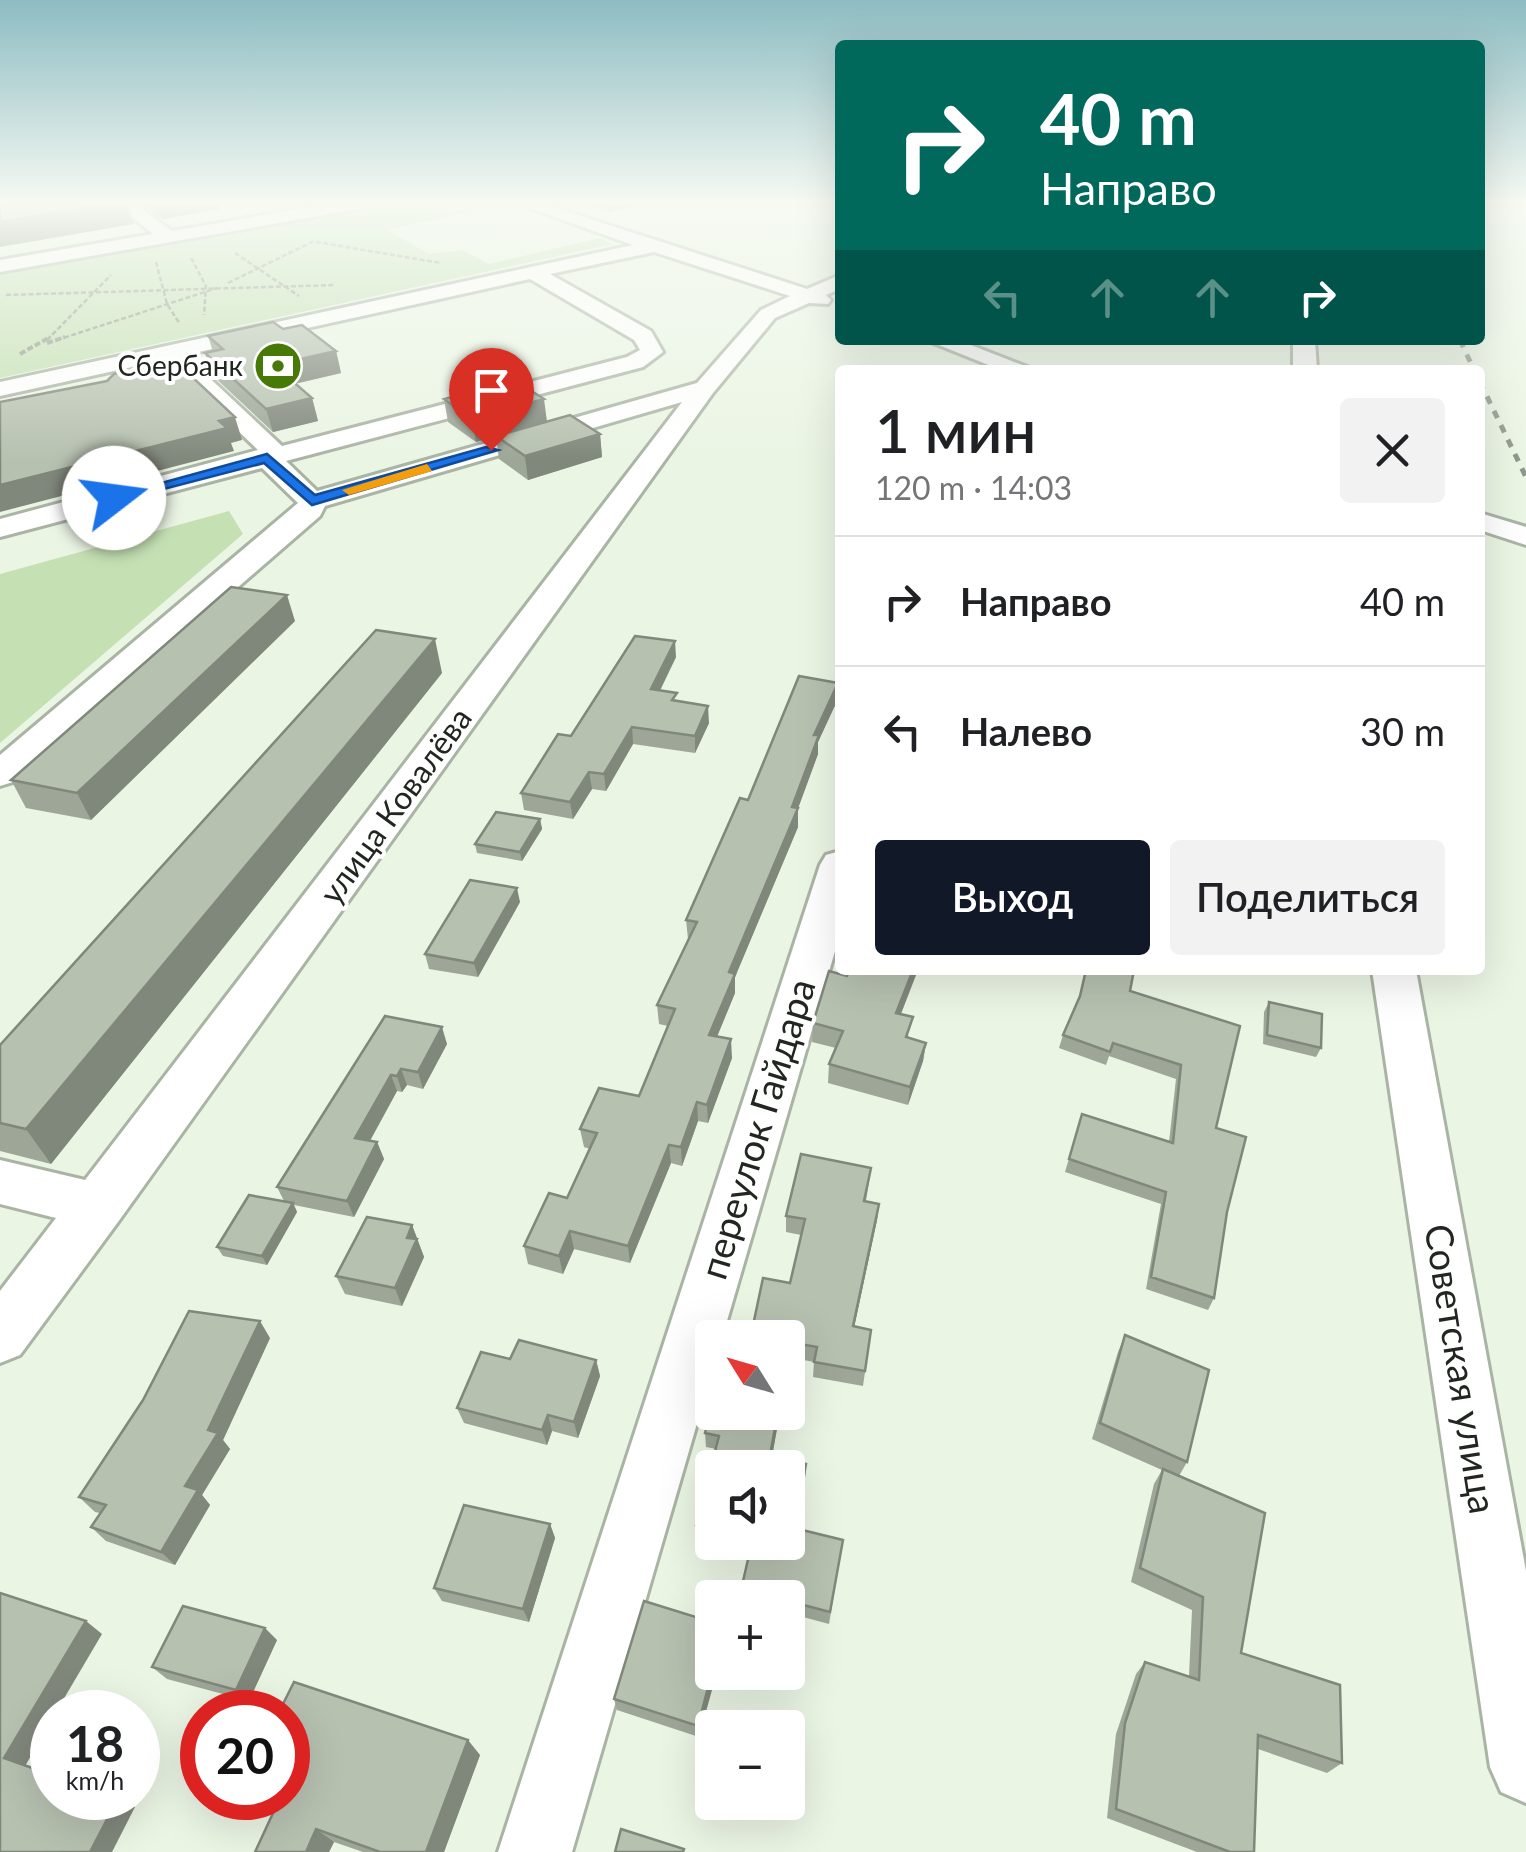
<!DOCTYPE html>
<html lang="ru">
<meta charset="utf-8">
<style>
:root{--surface:#fff;--page:#f2f2f2;--text:#202124;--muted:#757577;--line:#e0e0e0;--accent:#111827}
body{margin:0;font-family:Lato,sans-serif;background:var(--page);color:var(--text);height:100vh;display:flex;flex-direction:column;font-size:38px;white-space:nowrap}
*{box-sizing:border-box;margin:0}
p{font-size:32px;color:var(--muted)}
.icon{flex:none;width:55px;height:55px;fill:none;stroke:currentColor;stroke-width:2;stroke-linecap:round;stroke-linejoin:round}
.map{position:relative;flex:1;overflow:hidden}
.drawer{position:absolute;left:835px;top:365px;width:650px;height:610px;display:flex;flex-direction:column;background:var(--surface);border-radius:10px;box-shadow:0 10px 40px #0002}
.drawer>*{flex:none}
.banner{position:absolute;left:835px;top:40px;width:650px;height:305px;border-radius:10px;box-shadow:0 10px 40px #0002;background:#00695c;color:#fff;overflow:hidden}
.needle{width:65px;rotate:307deg}
.buttons{position:absolute;left:695px;top:1320px;display:grid;gap:20px}
.buttons a{display:grid;place-items:center;width:110px;height:110px;border-radius:10px;background:var(--surface);box-shadow:0 10px 40px #0002;font-size:50px}
.speed{position:absolute;left:30px;top:1690px;display:flex;gap:20px;font-size:50px;font-weight:700;text-align:center}
.speed>*{display:grid;place-content:center;width:130px;height:130px;border-radius:50%;background:var(--surface);box-shadow:0 10px 40px #0002;line-height:1}
.speed small{font-size:25px;font-weight:400}
.speed .limit{border:15px solid #d22;background:#fff;color:#111}
.pin{position:absolute;display:grid;place-items:center;width:85px;height:85px;color:#fff;margin:-102px -42px;border-radius:50% 50% 50% 0;rotate:-45deg;box-shadow:0 0 10px #0007}
.pin .icon{rotate:45deg}
.me{position:absolute;width:110px;margin:-55px;rotate:75deg;stroke-linejoin:round;filter:drop-shadow(0 0 8px #0008)}
.turn{display:flex;align-items:center;gap:35px;height:210px;padding:0 40px;font-size:45px}
.turn .icon{width:130px;height:130px;stroke-width:2.5}
.turn b{display:block;font-size:70px;line-height:85px}
.lanes{display:flex;align-items:center;height:95px;padding:0 40px;background:#0003;justify-content:center;gap:50px;direction:ltr}
.lanes .off{opacity:.35}
.round{display:grid;place-items:center;flex:none;width:105px;height:105px;border-radius:10px;background:var(--page)}
.head{display:flex;align-items:center;justify-content:space-between;height:170px;padding:0 40px}
h1{font-size:60px;font-weight:600;line-height:75px}
.cta{display:flex;gap:20px;margin-top:auto;padding:20px 40px}
.cta a{flex:1;height:115px;border-radius:10px;background:var(--accent);color:#fff;font-size:40px;font-weight:600;line-height:115px;text-align:center}
.cta a+a{background:var(--page);color:var(--text)}
ul{padding:0;list-style:none}
li{display:flex;align-items:center;gap:30px;height:130px;padding:0 40px;border-top:2px solid var(--line)}
li div{flex:1}
li b{display:block;font-size:38px}
li em{font-style:normal}
.map>svg:first-child{display:block}
.green{fill:#c5e0b3}
.lines{fill:none;stroke-linecap:round;stroke-linejoin:round}
.minor-casing{stroke:#aab4a4;stroke-width:6}
.path-far1{stroke:#92998d;stroke-width:2.5;stroke-dasharray:5 2.5;stroke-linecap:butt}
.path{stroke:#92998d;stroke-width:4;stroke-dasharray:6 2.5;stroke-linecap:butt}
.minor{fill:#fff;fill-rule:evenodd}
.rail{stroke:#8f968a;stroke-width:5;stroke-dasharray:8 8;stroke-linecap:butt}
.wall{fill:#9da697}
.shaded-wall{fill:#80877b}
.building{fill:#b7c1b0;stroke:#80877b;stroke-width:2.5}
.route{fill:#1a73e8;stroke:#114b97;stroke-width:2.5}
.slow{fill:#f59e0b}
.labels{text-anchor:middle;stroke-width:8;stroke-linejoin:round;paint-order:stroke}
.far-poi-label{font-size:28px;fill:#222620;stroke:#fff;text-anchor:end}
.street-label{font-size:32px;fill:#222620;stroke:#fff}
.near-street-label{font-size:38px;fill:#222620;stroke:#fff}
</style>
<div class="map">
<svg width="1526" height="1852" viewBox="0 0 1526 1852">
<rect width="100%" height="100%" fill="#ebf5e4"/>
<g class="green">
<path d="M405,202L510,203L387,230L429,254L462,250L489,264L600,238L613,244L0,378V275Z"/>
<path d="M229,511L243,534L0,743V574Z"/>
</g>
<g class="lines">
<g class="minor-casing">
<g id="minor">
<path d="M113,202H132L172,231L340,202H378L369,207L0,272V260L153,234Z"/>
<path d="M513,202H538L807,289L840,275V289L826,295L831,300L828,304L809,303L775,318L713,393L118,1222L20,1355L0,1363V1291L56,1218L0,1204V1160L85,1180L682,402L325,506L320,516L13,782L0,786V755L298,503L262,468L0,537V519L258,450L164,360L0,396V382L633,245ZM654,252L790,296L761,310L697,383L317,491L286,461L643,367L663,352L651,331L550,274ZM530,279L634,340L640,350L627,357L282,446L185,355Z"/>
<path d="M926,340H958L1035,370H1001Z"/>
<path d="M1293,340H1315L1317,370H1293Z"/>
<path d="M1480,513L1526,527V545L1480,530Z"/>
<path d="M840,851V934L722,1338H712V1372L572,1852H498L820,865L826,855Z"/>
<path d="M1372,970H1416L1526,1571V1803L1501,1792L1490,1767Z"/>
</g>
</g>
<g class="path-far1">
<path d="M316,242L441,263"/>
<path d="M235,253L299,296"/>
<path d="M191,258L206,286L204,315"/>
<path d="M156,262L167,304L180,324"/>
<path d="M228,283L316,240"/>
<path d="M6,295L334,285"/>
<path d="M47,340L111,275"/>
<path d="M57,340L217,288"/>
</g>
<g class="path">
<path d="M47,343L65,337"/>
<path d="M20,354L50,337"/>
</g>
<use href="#minor" class="minor"/>
<g class="rail">
<path d="M1460,340L1474,370"/>
<path d="M1480,382L1526,477"/>
</g>
</g>
<g class="wall">
<path d="M138,202H218L220,209L162,219Z"/>
<path d="M577,202H648L608,212Z"/>
<path d="M722,202H783L780,206Z"/>
<path d="M208,336L336,351L341,373L295,384L312,398L318,421L273,432L212,375L205,353L213,352Z"/>
<path d="M444,399L600,434L602,457L528,480L499,459L496,436L476,442L448,422Z"/>
<path d="M295,621L91,820L26,808L11,780Z"/>
<path d="M676,657L660,691L709,723L695,753L633,744L606,791L592,789L573,819L524,810L521,793L571,736Z"/>
<path d="M442,673L51,1164L0,1151V1045Z"/>
<path d="M837,701L818,742V754L798,808V827L735,977V993L717,1036L732,1058L708,1123L698,1121L682,1166L671,1163L630,1263L574,1249L563,1274L528,1264L524,1246L567,1198L590,1149L584,1147L580,1129L639,1096L668,1026L659,1024L657,1005L688,939L686,920L748,800Z"/>
<path d="M540,819L542,829L522,861L477,853L475,844Z"/>
<path d="M520,902L478,977L429,969L425,954Z"/>
<path d="M847,976L901,1014L909,1038L926,1043L923,1061L908,1105L828,1083L829,1064L836,1048L812,1042L813,1023Z"/>
<path d="M1130,991L1240,1026L1216,1128L1227,1212L1214,1298L1208,1310L1146,1289L1161,1204L1065,1172L1082,1114L1169,1142L1176,1079L1109,1056L1106,1065L1059,1048L1063,1035Z"/>
<path d="M1269,1002L1321,1048L1316,1057L1263,1044L1264,1012Z"/>
<path d="M385,1016L447,1044L423,1089L407,1085L402,1092L397,1091L370,1141L377,1142L384,1159L354,1217L294,1205L297,1212L267,1265L223,1256L217,1247L284,1201L277,1187Z"/>
<path d="M871,1168L866,1201L879,1204L877,1220L854,1327L871,1330L863,1386L813,1377L814,1362L788,1357V1338H751V1335L790,1283L801,1235L786,1232V1216Z"/>
<path d="M412,1225L424,1257L402,1306L345,1294L336,1276Z"/>
<path d="M1125,1335L1187,1462L1179,1476L1241,1653L1342,1763L1327,1773L1258,1749L1254,1852H1197L1107,1818L1116,1734L1136,1674L1145,1662L1189,1676L1192,1610L1131,1582L1154,1484L1162,1470L1092,1439L1118,1352Z"/>
<path d="M270,1338L223,1440L230,1449L202,1495L210,1505L175,1565L106,1541L91,1527L100,1513L95,1512L79,1497Z"/>
<path d="M510,1359L596,1360L600,1376L578,1438L552,1431L547,1445L464,1423L457,1408Z"/>
<path d="M778,1423L772,1456L806,1464L805,1478L796,1528L843,1540L829,1624L788,1613V1598H742L741,1590L750,1551L716,1542H788L712,1468V1542L698,1538L696,1525L716,1449L706,1447L705,1433Z"/>
<path d="M550,1524L555,1538L529,1622L442,1601L434,1588Z"/>
<path d="M277,1640L249,1701L167,1679L152,1667Z"/>
<path d="M708,1654L699,1737L617,1710L614,1699Z"/>
<path d="M288,1712L480,1755L444,1852H363L334,1842L329,1852L288,1798Z"/>
</g>
<g class="shaded-wall">
<path d="M122,202H127L134,224L0,247V222Z"/>
<path d="M156,202H218L220,209L162,219Z"/>
<path d="M608,202H648L608,212Z"/>
<path d="M336,351L341,373L280,387L274,365Z"/>
<path d="M312,398L318,421L273,432L266,409Z"/>
<path d="M544,399L547,422L476,442L472,419Z"/>
<path d="M235,417L242,440L231,443L234,451L0,512V485Z"/>
<path d="M600,434L602,457L528,480L525,456Z"/>
<path d="M287,595L295,621L91,820L77,793Z"/>
<path d="M435,639L442,673L51,1164L26,1129Z"/>
<path d="M675,641L676,657L652,706L651,689Z"/>
<path d="M838,683L837,701L818,742V754L796,814L798,808V827L735,977V993L710,1054L709,1035L729,972L814,735Z"/>
<path d="M708,706L709,723L695,753V736Z"/>
<path d="M632,727L633,744L606,791L604,774Z"/>
<path d="M589,772L592,789L573,819L570,802Z"/>
<path d="M540,819L542,829L522,861L520,852Z"/>
<path d="M517,888L520,902L478,977L474,963Z"/>
<path d="M913,970H918L894,1032L896,1013Z"/>
<path d="M442,1027L447,1044L423,1089L418,1072Z"/>
<path d="M731,1039L732,1058L708,1123L707,1105Z"/>
<path d="M926,1043L923,1061L908,1105L910,1087Z"/>
<path d="M401,1069L407,1085L402,1092L397,1076Z"/>
<path d="M391,1075L397,1091L362,1155L355,1138Z"/>
<path d="M697,1102L698,1121L682,1166L681,1147Z"/>
<path d="M377,1142L384,1159L354,1217L347,1201Z"/>
<path d="M669,1145L671,1163L630,1263L628,1246Z"/>
<path d="M293,1203L297,1212L267,1265L262,1256Z"/>
<path d="M879,1204L877,1220L851,1342L853,1326Z"/>
<path d="M412,1225L424,1257L402,1306L395,1288L407,1238Z"/>
<path d="M570,1231L574,1249L563,1274L559,1256Z"/>
<path d="M260,1321L270,1338L223,1440L230,1449L202,1495L210,1505L175,1565L161,1552L208,1430Z"/>
<path d="M596,1360L600,1376L578,1438L574,1422Z"/>
<path d="M778,1412V1423L770,1468V1455Z"/>
<path d="M548,1415L552,1431L547,1445L542,1430Z"/>
<path d="M806,1464L805,1478L793,1541L794,1528Z"/>
<path d="M550,1524L555,1538L529,1622L523,1609Z"/>
<path d="M86,1621L102,1634L56,1712H52V1719L24,1768L4,1758Z"/>
<path d="M712,1622V1638L706,1664L704,1652Z"/>
<path d="M265,1628L277,1640L249,1701L236,1690Z"/>
<path d="M712,1672H717L699,1737L698,1726Z"/>
<path d="M468,1740L480,1755L444,1852H426Z"/>
<path d="M118,1798L135,1807L112,1852H90Z"/>
<path d="M316,1829L334,1842L329,1852H306Z"/>
</g>
<g class="building">
<path d="M0,202H122L0,222Z"/>
<path d="M273,322L283,329L302,325L336,351L274,365L312,398L266,409L205,353L223,349L208,336Z"/>
<path d="M174,360L235,417L219,421L227,428L0,485V402L107,381L114,374Z"/>
<path d="M516,381L544,399L472,419L444,399Z"/>
<path d="M570,415L600,434L525,456L496,436Z"/>
<path d="M231,587L287,595L77,793L11,780Z"/>
<path d="M376,630L435,639L26,1129L0,1123V1045Z"/>
<path d="M635,636L675,641L651,689L677,693L672,700L708,706L695,736L632,727L604,774L589,772L570,802L521,793L558,734L571,736Z"/>
<path d="M799,676L838,683L814,735H819L792,807L798,808L729,972L735,974L709,1035L731,1039L707,1105L697,1102L681,1147L669,1145L628,1246L570,1231L559,1256L524,1246L549,1193L567,1198L597,1133L580,1129L599,1088L639,1096L675,1009L657,1005L697,922L686,920L740,798L748,800Z"/>
<path d="M496,812L540,819L520,852L475,844Z"/>
<path d="M470,880L517,888L474,963L425,954Z"/>
<path d="M849,970H913L896,1013L913,1017L906,1037L926,1043L910,1087L829,1064L843,1031L813,1023L829,971L847,976Z"/>
<path d="M1086,970H1134L1130,991L1240,1026L1216,1128L1246,1137L1227,1212L1214,1298L1151,1277L1166,1192L1069,1159L1082,1114L1173,1143L1181,1065L1113,1043L1110,1052L1063,1035L1080,996Z"/>
<path d="M1269,1002L1322,1014L1321,1048L1267,1035Z"/>
<path d="M385,1016L442,1027L418,1072L401,1069L397,1076L391,1075L355,1138L377,1142L347,1201L277,1187Z"/>
<path d="M801,1154L871,1168L864,1201L879,1204L853,1326L871,1330L865,1371L814,1362L817,1347L788,1342V1338H764L751,1335L763,1278L790,1283L805,1219L786,1216Z"/>
<path d="M249,1195L293,1203L262,1256L217,1247Z"/>
<path d="M367,1217L412,1225L407,1238L417,1239L395,1288L336,1276Z"/>
<path d="M189,1311L260,1321L208,1430L218,1433L185,1486L198,1490L161,1552L91,1527L106,1505L79,1497L143,1400Z"/>
<path d="M1125,1335L1209,1370L1187,1462L1100,1423Z"/>
<path d="M519,1340L596,1360L574,1422L548,1415L542,1430L457,1408L481,1352L510,1359Z"/>
<path d="M712,1405V1412H778L770,1455L806,1464L794,1528L843,1540L830,1612L788,1601V1598H772L741,1590L752,1542H788V1468H712V1529L696,1525L719,1436L705,1433Z"/>
<path d="M1163,1469L1265,1513L1241,1653L1340,1685L1342,1763L1258,1735L1254,1852H1230L1116,1809L1125,1723L1145,1662L1199,1680L1203,1597L1140,1568Z"/>
<path d="M464,1505L550,1524L523,1609L434,1588Z"/>
<path d="M0,1593L86,1621L4,1758L52,1775V1798H118L90,1852H0Z"/>
<path d="M644,1601L712,1622L704,1652L712,1657V1672L698,1726L614,1699Z"/>
<path d="M183,1606L265,1628L236,1690L152,1667Z"/>
<path d="M294,1682L468,1740L426,1852H380L316,1829L306,1852H255L280,1798H288V1781L291,1775L288,1774V1712H279Z"/>
<path d="M621,1829L684,1849L683,1852H615Z"/>
</g>
<linearGradient id="sky" x2="0" y2="1"><stop stop-color="#8dbcc2"/><stop offset="0.44" stop-color="#f6faf3"/><stop offset="1" stop-color="#f6faf3" stop-opacity="0"/></linearGradient>
<rect width="1526" height="461" fill="url(#sky)"/>
<path class="route" d="M486,447L498,450L312,505L264,463L114,502L107,498L267,454L315,495Z"/>
<path class="slow" d="M427,464L432,471L349,495L342,490Z"/>
<defs>
<g id="bank-disc" transform="scale(2.5)"><circle r="9.5" fill="#467906" stroke="#fff"/><path d="M-6-4H6V4H-6ZM0-2.3a2.3 2.3 0 1 0 0 4.6a2.3 2.3 0 1 0 0-4.6Z" fill="#fff"/></g>
</defs>
<g fill-rule="evenodd">
<use href="#bank-disc" x="278" y="366"/>
</g>
<g class="labels">
<g class="far-poi-label">
<text x="243" y="376">Сбербанк</text>
</g>
<g class="street-label">
<text transform="translate(396 806) rotate(-54)" y="11">улица Ковалёва</text>
</g>
<g class="near-street-label">
<text transform="translate(758 1129) rotate(-73)" y="13">переулок Гайдара</text>
<text transform="translate(1460 1369) rotate(81)" y="13">Советская улица</text>
</g>
</g>
</svg>
<div class="buttons">
<a><svg class="needle" viewBox="-14 -14 28 28"><path d="M0-13l5 13h-10z" fill="#e53935"/><path d="M0 13l5-13h-10z" fill="#757577"/></svg></a>
<a><svg class="icon" aria-label="sound" viewBox="0 0 24 24"><path d="M4 9h4l5-4v14l-5-4H4zM17 9q2 3 0 6"/></svg></a>
<a>+</a>
<a>−</a>
</div>
<div class="speed"><div>18<small>km/h</small></div><div class="limit">20</div></div>
<div class="pin" style="left:491px;top:450px;background:#d93025"><svg class="icon" aria-label="arrive" viewBox="0 0 24 24"><path d="M6 21V4h12l-3 4 3 4H6"/></svg></div>
<svg class="me" style="left:114px;top:498px" viewBox="-20 -20 40 40"><circle r="19" fill="#fff"/><path d="M0-13L10 11 0 6-10 11z" fill="#1a73e8"/></svg>
<div class="banner">
<div class="turn"><svg class="icon" aria-label="right" viewBox="0 0 24 24"><path d="M7 20v-9h11M14 6l5 5-5 5"/></svg><div><b>40 m</b>Направо</div></div>
<div class="lanes"><svg class="icon off" aria-label="left" viewBox="0 0 24 24"><path d="M17 20v-9H6M10 6l-5 5 5 5"/></svg><svg class="icon off" aria-label="ahead" viewBox="0 0 24 24"><path d="M12 20V5M6 11l6-6 6 6"/></svg><svg class="icon off" aria-label="ahead" viewBox="0 0 24 24"><path d="M12 20V5M6 11l6-6 6 6"/></svg><svg class="icon" aria-label="right" viewBox="0 0 24 24"><path d="M7 20v-9h11M14 6l5 5-5 5"/></svg></div>
</div>
<section class="drawer">
<div class="head"><div><h1>1 мин</h1><p>120 m · 14:03</p></div><a class="round"><svg class="icon" aria-label="close" viewBox="0 0 24 24"><path d="M6 6l12 12M18 6L6 18"/></svg></a></div>
<ul>
<li><svg class="icon" aria-label="right" viewBox="0 0 24 24"><path d="M7 20v-9h11M14 6l5 5-5 5"/></svg><div><b>Направо</b></div><em>40 m</em></li>
<li><svg class="icon" aria-label="left" viewBox="0 0 24 24"><path d="M17 20v-9H6M10 6l-5 5 5 5"/></svg><div><b>Налево</b></div><em>30 m</em></li>
</ul>
<div class="cta"><a>Выход</a><a>Поделиться</a></div>
</section>
</div>
